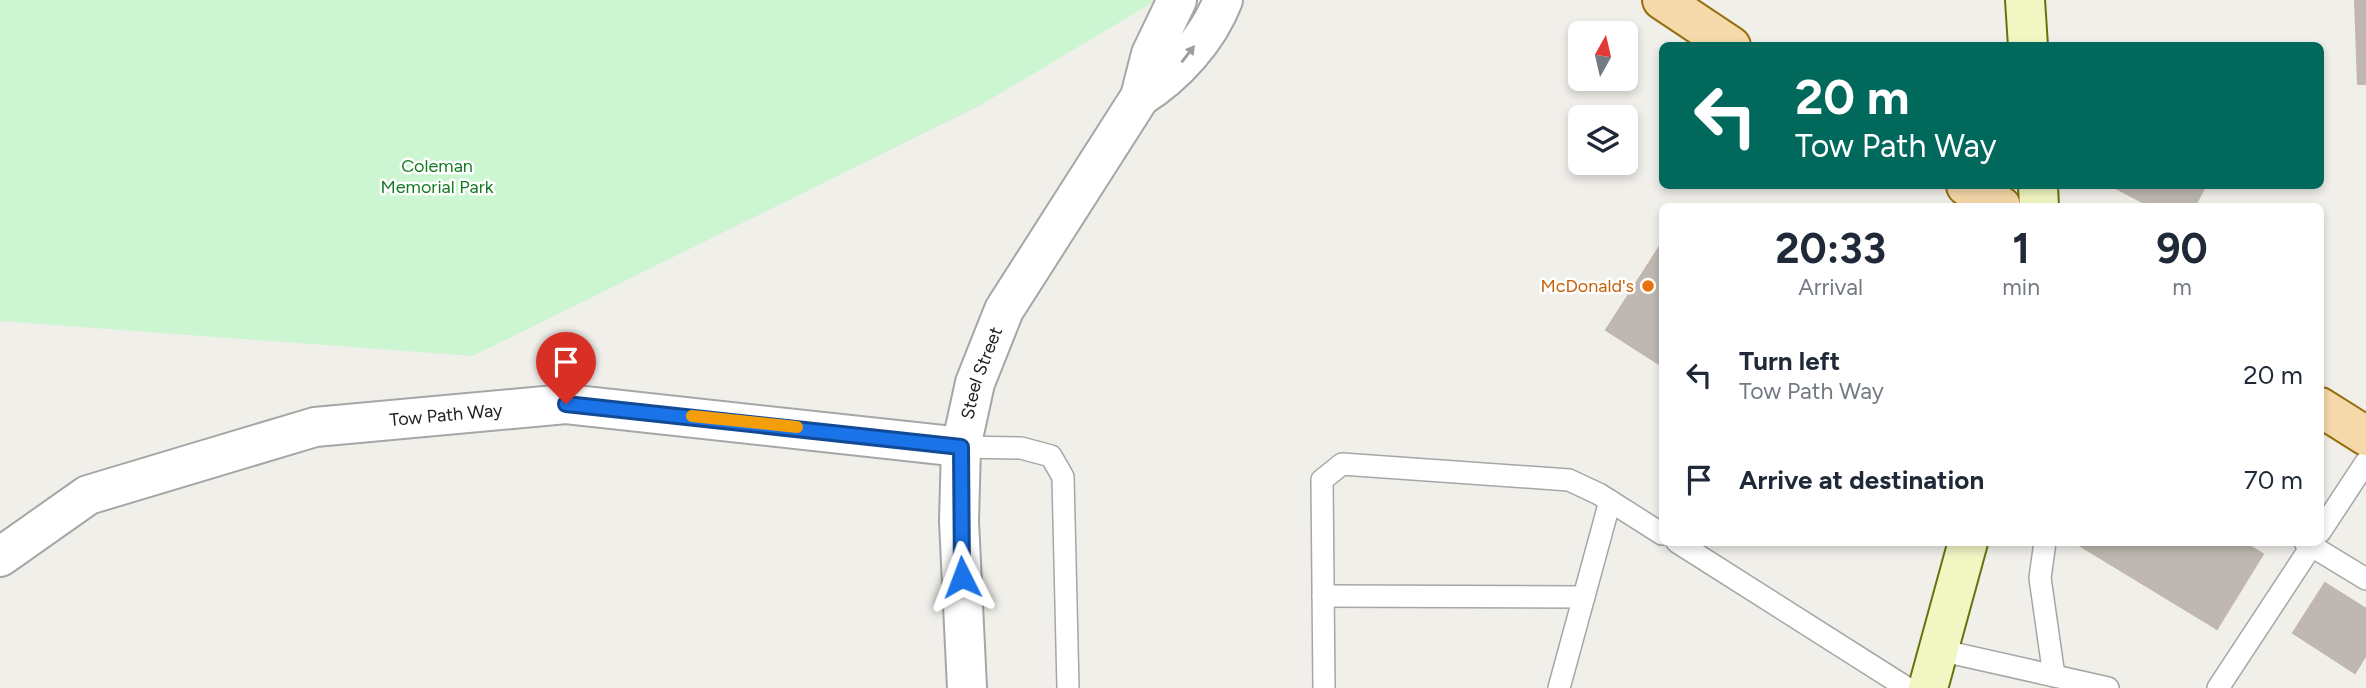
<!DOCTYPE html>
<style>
:root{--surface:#fff;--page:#f6f6f7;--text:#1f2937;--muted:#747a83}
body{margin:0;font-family:Figtree,sans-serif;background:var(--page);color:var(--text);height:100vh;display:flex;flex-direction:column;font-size:26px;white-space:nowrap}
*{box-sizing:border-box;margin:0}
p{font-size:23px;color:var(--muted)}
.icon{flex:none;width:38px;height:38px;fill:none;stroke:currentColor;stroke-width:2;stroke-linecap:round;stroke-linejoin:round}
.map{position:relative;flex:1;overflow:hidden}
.side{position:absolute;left:1659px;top:203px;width:665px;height:343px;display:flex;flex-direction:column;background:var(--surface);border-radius:10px;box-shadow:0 4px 10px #0003}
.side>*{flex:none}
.top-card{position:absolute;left:1659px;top:42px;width:665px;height:147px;border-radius:10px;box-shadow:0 4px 10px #0003;background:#00695c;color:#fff;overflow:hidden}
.needle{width:46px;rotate:8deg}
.controls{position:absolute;left:1568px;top:21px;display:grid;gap:14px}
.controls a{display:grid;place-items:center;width:70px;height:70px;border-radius:10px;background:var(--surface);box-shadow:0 4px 10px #0003;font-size:35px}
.pin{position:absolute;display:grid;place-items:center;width:60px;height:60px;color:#fff;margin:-72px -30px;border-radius:50% 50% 50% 0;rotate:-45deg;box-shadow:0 0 7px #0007}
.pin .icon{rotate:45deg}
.me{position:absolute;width:77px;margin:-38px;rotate:357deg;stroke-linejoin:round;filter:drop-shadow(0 0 5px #0008)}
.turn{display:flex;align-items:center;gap:24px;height:147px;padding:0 21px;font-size:32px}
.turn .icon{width:91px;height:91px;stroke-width:2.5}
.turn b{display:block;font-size:49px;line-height:60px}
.eta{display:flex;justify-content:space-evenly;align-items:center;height:119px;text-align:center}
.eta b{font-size:42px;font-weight:700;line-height:49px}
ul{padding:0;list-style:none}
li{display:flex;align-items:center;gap:21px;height:105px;padding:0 21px}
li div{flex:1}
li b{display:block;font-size:26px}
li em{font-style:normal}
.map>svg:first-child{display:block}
.park{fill:#cbf6d1}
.building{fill:#bfb8b2;stroke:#c2b7ad;stroke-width:2}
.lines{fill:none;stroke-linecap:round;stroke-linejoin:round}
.lane-casing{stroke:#a6a6a6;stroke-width:24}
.street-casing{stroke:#a6a6a6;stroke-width:42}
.secondary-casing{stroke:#64740d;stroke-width:42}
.primary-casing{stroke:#956e0b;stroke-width:42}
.lane{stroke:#fff;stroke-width:21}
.street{stroke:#fff;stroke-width:38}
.secondary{stroke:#f1f6c3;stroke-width:38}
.primary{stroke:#f6d9aa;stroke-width:38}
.oneway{fill:#9c9c9c}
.route-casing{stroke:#114b97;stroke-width:18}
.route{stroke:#1a73e8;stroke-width:12}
.slow{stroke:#f59e0b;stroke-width:12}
.food-dot{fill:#e8710a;stroke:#fff;stroke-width:2.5}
.labels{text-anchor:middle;stroke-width:5;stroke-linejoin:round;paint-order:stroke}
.park-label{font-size:18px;fill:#147b22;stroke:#fff}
.food-label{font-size:18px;fill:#c56008;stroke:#fff;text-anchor:end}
.street-label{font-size:18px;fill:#222;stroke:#fff}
</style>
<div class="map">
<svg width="2366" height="688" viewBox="0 0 2366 688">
<rect width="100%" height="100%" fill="#f1efea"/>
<path class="park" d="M0,0H1157L979,106L473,356L0,321Z"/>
<g class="building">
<path d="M2355,0H2366V84H2358Z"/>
<path d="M2112,186H2205L2195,206H2150Z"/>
<path d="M1662,243V366L1606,330Z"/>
<path d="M2074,542H2243L2263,554L2217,629Z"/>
<path d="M2325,583L2366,609V655L2355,673L2293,633Z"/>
</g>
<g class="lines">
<g class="lane-casing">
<g id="lane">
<path d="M961,447L1021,448L1051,456L1063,477L1068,688"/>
<path d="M2320,532L2366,462"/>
<path d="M1677,542L1907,688"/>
<path d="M2045,542L2040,578L2054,676"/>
<path d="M2305,542L2366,579"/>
<path d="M1323,596L1584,597"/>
<path d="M1939,650L2108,688"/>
<path d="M1324,688L1322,480L1342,464L1569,480L1599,494L1662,534"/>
<path d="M1559,688L1610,501"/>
<path d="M2218,688L2314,542"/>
</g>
</g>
<g class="street-casing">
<g id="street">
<path d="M1140,97C1175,75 1208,39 1223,0"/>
<path id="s1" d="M0,557L88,495L315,427L566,404L961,447"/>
<path id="s2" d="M967,688L959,521L961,447L975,383L1004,310L1140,97L1151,54L1177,0"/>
</g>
</g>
<g class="secondary-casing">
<g id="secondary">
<path d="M2025,0L2028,46"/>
<path d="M2038,186L2039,206"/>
<path d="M1928,688L1968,542"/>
</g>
</g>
<g class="primary-casing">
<g id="primary">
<path d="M1662,0L1731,46"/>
<path d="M1966,186L2001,206"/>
<path d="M2320,407L2366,436"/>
</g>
</g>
<use href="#lane" class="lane"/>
<use href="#street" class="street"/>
<use href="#secondary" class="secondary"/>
<use href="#primary" class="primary"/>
</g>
<defs><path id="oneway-solid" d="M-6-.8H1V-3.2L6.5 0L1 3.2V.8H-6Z" transform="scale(1.75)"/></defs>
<use class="oneway" href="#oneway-solid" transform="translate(1188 54) rotate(-52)"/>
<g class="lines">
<g class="route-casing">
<path id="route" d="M566,404L961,447L962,577"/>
</g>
<use href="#route" class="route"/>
<path class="slow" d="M692,416L797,427"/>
</g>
<circle class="food-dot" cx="1648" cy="286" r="7"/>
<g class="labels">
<g class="park-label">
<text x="437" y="172">Coleman<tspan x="437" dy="21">Memorial Park</tspan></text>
</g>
<g class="food-label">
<text x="1634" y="292">McDonald's</text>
</g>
<g class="street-label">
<text dy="6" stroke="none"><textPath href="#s2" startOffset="318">Steel Street</textPath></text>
<text dy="6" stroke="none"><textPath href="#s1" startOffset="476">Tow Path Way</textPath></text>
</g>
</g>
</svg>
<div class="controls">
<a><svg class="needle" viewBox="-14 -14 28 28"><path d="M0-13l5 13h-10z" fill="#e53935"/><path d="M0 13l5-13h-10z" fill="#747a83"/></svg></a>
<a><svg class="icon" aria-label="layers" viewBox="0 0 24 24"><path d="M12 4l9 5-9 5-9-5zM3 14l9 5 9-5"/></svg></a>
</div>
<div class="pin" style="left:566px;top:404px;background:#d93025"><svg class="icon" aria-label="arrive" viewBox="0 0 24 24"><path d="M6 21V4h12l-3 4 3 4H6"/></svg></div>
<svg class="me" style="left:962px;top:577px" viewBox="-20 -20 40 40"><path d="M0-17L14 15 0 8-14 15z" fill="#1a73e8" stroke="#fff" stroke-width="4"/></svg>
<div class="top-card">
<div class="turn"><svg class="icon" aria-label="left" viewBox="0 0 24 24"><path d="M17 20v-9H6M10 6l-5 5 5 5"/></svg><div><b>20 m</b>Tow Path Way</div></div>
</div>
<section class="side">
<div class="eta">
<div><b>20:33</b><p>Arrival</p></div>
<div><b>1</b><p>min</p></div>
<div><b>90</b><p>m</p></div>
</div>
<ul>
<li><svg class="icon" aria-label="left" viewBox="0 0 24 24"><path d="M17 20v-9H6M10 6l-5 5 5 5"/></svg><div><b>Turn left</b><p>Tow Path Way</p></div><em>20 m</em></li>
<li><svg class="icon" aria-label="arrive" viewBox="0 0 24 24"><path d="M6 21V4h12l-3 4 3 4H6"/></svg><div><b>Arrive at destination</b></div><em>70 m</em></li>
</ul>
</section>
</div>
